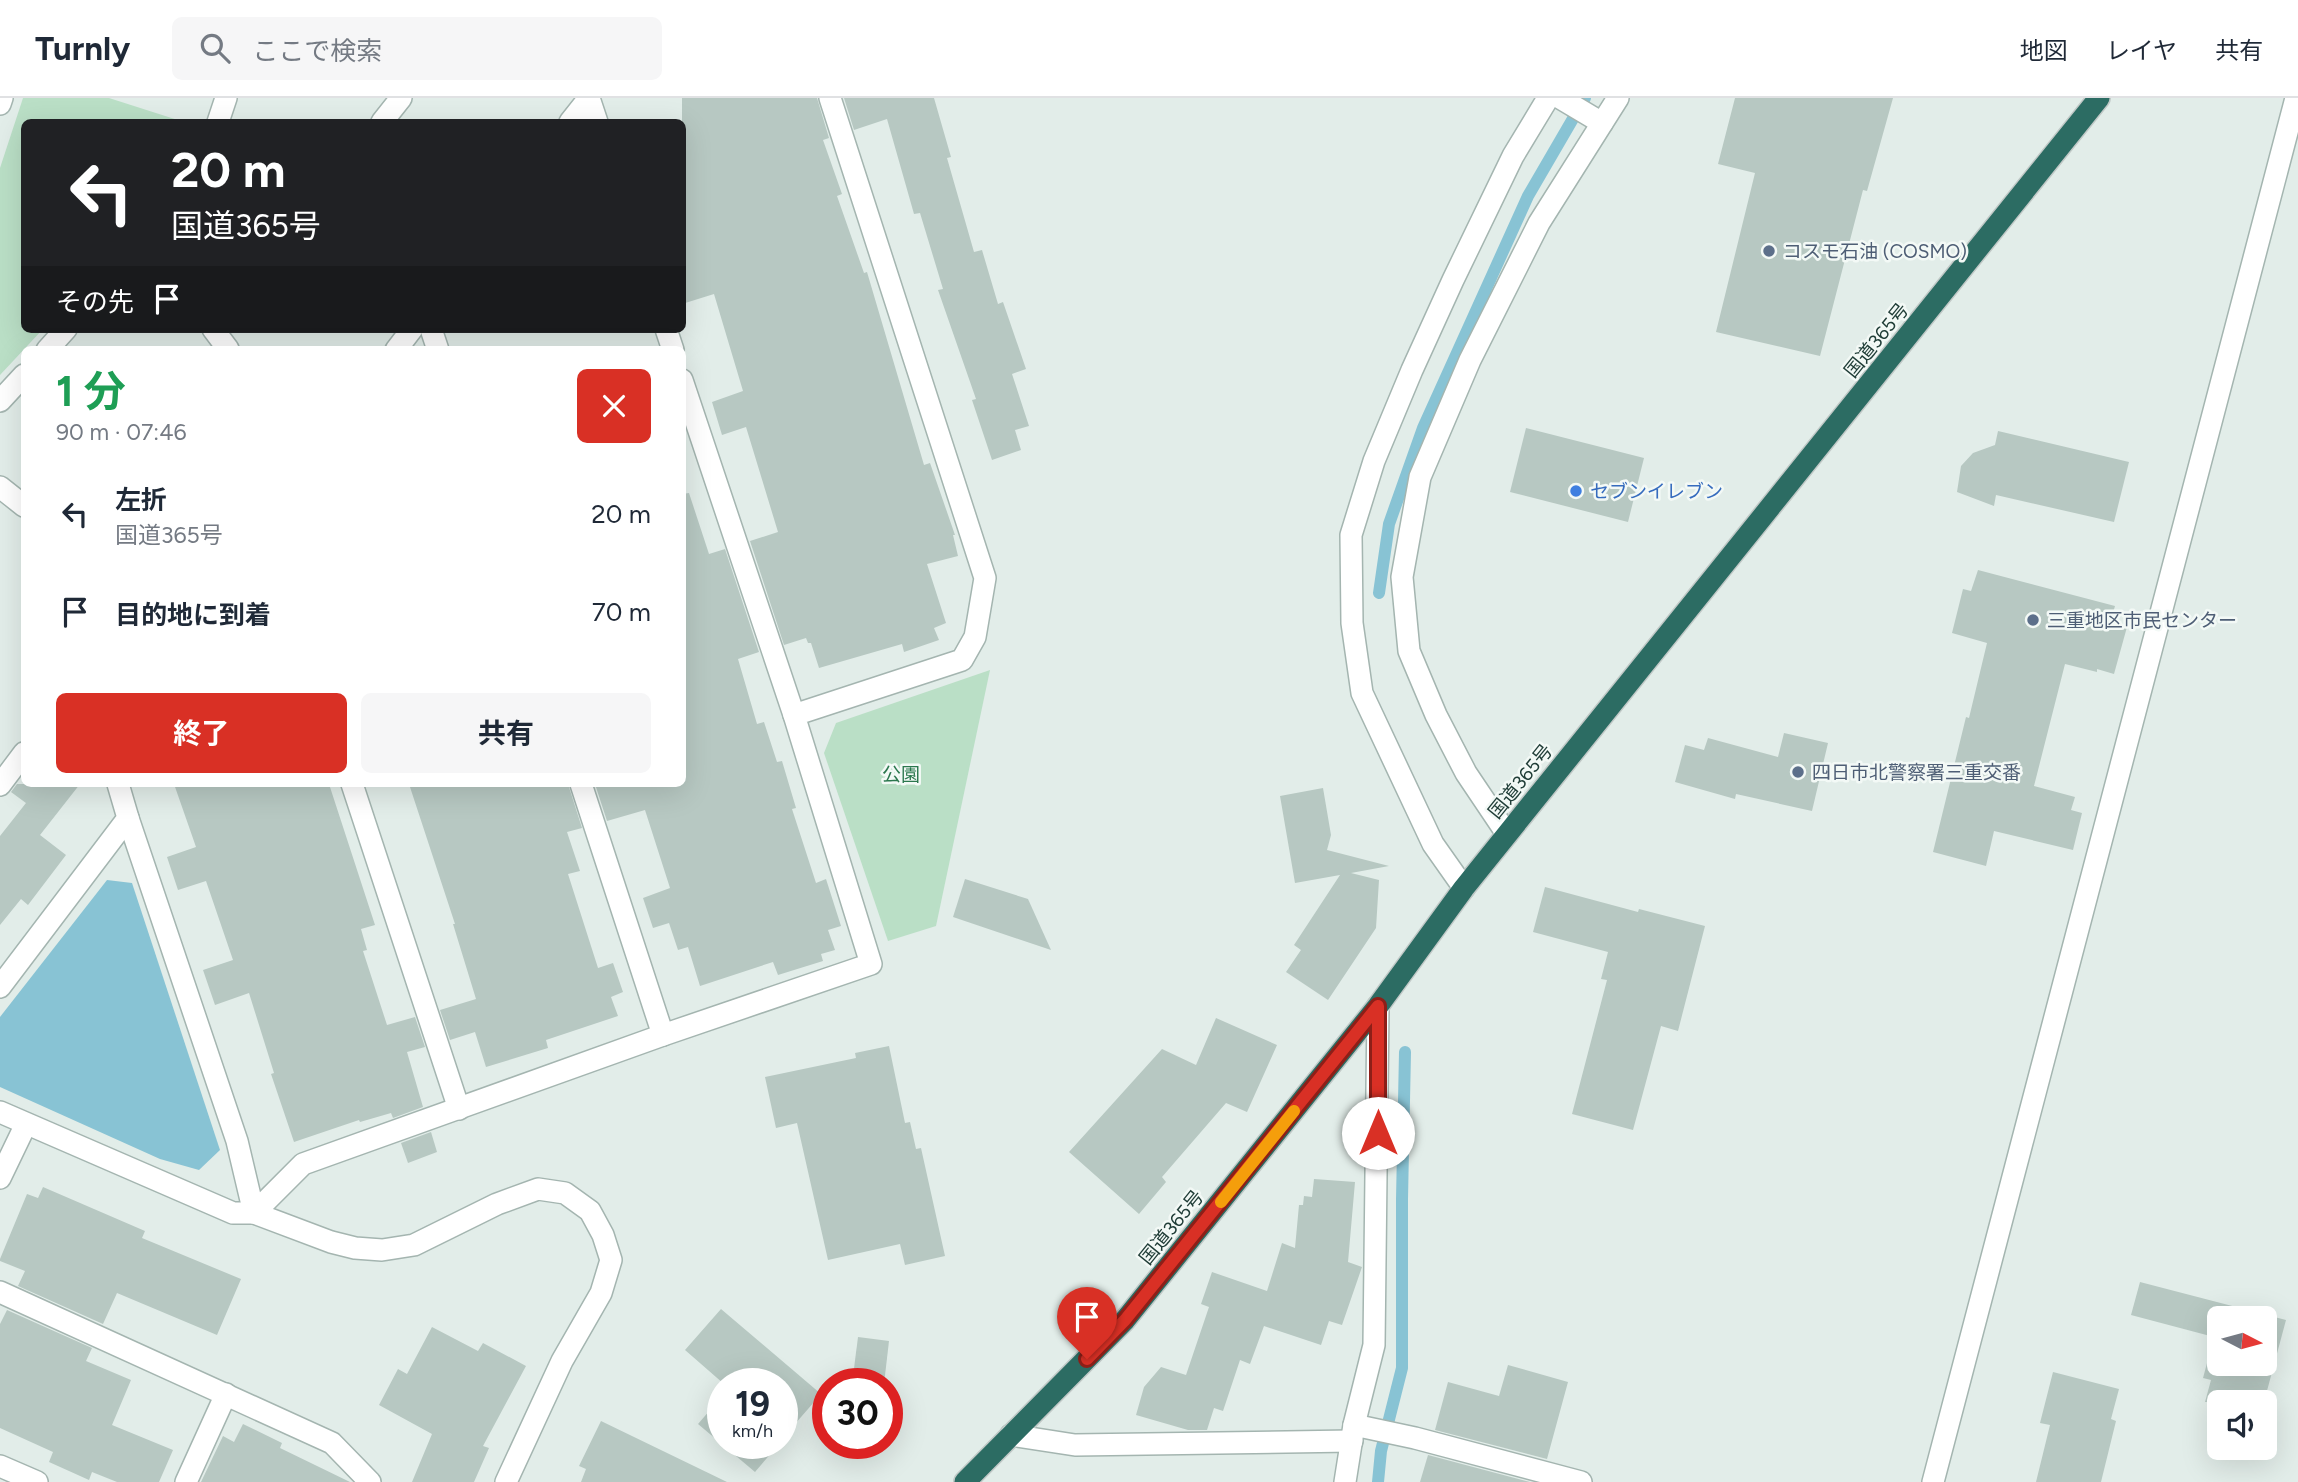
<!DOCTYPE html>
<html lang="ja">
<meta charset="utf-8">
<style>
:root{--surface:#fff;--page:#f6f6f7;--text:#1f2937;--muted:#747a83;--line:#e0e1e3;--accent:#d93025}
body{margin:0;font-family:Figtree,"Noto Sans JP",sans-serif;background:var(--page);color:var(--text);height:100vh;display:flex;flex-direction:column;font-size:26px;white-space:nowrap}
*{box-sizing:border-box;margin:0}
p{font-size:23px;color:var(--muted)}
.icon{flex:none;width:38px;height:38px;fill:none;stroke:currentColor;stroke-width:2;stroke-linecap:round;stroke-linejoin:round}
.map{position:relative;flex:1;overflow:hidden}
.drawer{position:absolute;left:21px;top:248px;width:665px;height:441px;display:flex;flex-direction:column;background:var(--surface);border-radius:10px;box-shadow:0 7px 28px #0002}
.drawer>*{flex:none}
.top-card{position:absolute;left:21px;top:21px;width:665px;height:214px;border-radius:10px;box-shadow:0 7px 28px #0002;background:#202124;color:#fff;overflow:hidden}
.needle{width:46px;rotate:96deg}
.buttons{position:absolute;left:2207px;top:1208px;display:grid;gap:14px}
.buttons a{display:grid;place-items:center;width:70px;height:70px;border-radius:10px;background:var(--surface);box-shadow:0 7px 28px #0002;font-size:35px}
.speed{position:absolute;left:707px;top:1270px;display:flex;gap:14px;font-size:35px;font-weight:700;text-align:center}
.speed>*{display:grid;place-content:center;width:91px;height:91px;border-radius:50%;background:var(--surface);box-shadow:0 7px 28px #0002;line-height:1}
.speed small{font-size:18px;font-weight:400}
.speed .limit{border:10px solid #d22;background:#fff;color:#111}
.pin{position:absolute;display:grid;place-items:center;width:60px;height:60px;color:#fff;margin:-72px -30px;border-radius:50% 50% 50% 0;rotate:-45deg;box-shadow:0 0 7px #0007}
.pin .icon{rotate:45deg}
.me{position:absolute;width:77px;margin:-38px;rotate:0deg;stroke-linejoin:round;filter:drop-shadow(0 0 5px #0008)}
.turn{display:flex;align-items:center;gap:24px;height:147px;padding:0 35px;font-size:32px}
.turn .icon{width:91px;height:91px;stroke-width:2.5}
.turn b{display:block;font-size:49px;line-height:60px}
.then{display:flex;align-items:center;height:66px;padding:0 35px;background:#0003;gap:14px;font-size:26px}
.round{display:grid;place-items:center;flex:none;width:74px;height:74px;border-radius:10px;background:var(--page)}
.head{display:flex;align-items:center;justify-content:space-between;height:119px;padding:0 35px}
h1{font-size:42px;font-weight:700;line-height:52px;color:#1e9e55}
.action{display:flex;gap:14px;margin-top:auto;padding:14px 35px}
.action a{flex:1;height:80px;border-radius:10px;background:var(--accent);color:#fff;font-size:28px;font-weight:700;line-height:80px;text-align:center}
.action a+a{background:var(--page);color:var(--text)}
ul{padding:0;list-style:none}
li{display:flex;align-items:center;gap:21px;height:98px;padding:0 35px}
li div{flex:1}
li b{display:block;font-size:26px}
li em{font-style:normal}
header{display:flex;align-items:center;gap:42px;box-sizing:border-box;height:98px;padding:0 35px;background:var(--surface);border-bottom:2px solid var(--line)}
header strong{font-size:33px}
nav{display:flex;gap:38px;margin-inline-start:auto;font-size:24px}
.search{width:490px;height:63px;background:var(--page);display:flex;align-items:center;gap:18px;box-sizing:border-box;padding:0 24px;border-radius:10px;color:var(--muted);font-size:26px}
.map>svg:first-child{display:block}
.green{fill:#badfc6}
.water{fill:#88c3d4}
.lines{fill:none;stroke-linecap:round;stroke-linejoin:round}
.stream{stroke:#88c3d4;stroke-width:12}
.building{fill:#b7c8c2;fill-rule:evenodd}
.street-casing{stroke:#a4b5b0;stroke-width:24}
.highway-casing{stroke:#c1c9c7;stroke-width:24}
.street{stroke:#fff;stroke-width:21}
.highway{stroke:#2c6c63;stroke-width:21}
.route-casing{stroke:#8d1f18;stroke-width:18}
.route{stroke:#d93025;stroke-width:12}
.slow{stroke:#f59e0b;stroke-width:12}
.service-dot{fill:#5c6f8a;stroke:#f3f9f6;stroke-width:2.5}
.shop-dot{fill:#3f7fe0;stroke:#f3f9f6;stroke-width:2.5}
.labels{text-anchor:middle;stroke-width:5;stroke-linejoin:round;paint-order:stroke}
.service-label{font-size:19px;fill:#4e5e75;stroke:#f3f9f6;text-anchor:start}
.street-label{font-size:19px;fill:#213e38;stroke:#f3f9f6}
.shop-label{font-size:19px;fill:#366cbe;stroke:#f3f9f6;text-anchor:start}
.park-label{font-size:19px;fill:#2a774d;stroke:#f3f9f6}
</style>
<header>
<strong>Turnly</strong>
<div class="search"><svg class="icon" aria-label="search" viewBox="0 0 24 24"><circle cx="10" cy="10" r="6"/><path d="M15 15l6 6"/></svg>ここで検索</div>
<nav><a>地図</a><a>レイヤ</a><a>共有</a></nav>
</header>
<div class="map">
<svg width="2298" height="1384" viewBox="0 0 2298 1384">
<rect width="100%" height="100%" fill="#e2ede9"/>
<g class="green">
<path d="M23,0H109L184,24H24V231H43L0,277V70Z"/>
<path d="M990,572L936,828L888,843L824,655L836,625Z"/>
</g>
<path class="water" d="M107,782L132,785L220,1052L199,1072L160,1061L0,989V919Z"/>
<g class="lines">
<g class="stream">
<path d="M1379,495L1389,426L1423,330L1528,98L1585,0"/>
<path d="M1378,1384L1381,1353L1402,1270V1101L1405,954"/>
</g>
</g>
<g class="building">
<path d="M682,0H817L829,40L823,42L842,96L837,98L864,175L867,174L924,367L930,365L955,437H953L958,458L927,466L946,525L934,530L939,542L904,554L902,546L819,570L811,545H808L806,540L784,547L750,443L778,434L746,329L722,337L712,304L743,293L714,196L682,206Z"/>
<path d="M844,0H934L951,59L947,60L974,154L982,152L998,206L1003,204L1026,271L1012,276L1029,328L1015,332L1021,352L992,362L972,302L976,301L938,192L943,191L920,115L914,116L887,21L854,32Z"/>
<path d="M1735,0H1893L1867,93L1863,92L1820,258L1716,234L1755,75L1718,66Z"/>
<path d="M1526,330L1644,360L1628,424L1510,394Z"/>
<path d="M1998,333L2129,364L2114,424L1996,397L1994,408L1957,394L1961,368L1973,355L1995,347Z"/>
<path d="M689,395L709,456L725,451L759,554L738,561L757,626L764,624L777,664L782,663L796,710L792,711L816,785L826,781L841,828L828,832L835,852L821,856L823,863L778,877L773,864L700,888L688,849L678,852L669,825L653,830L643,800L670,790L645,712L607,723L595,686H682V396Z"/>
<path d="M1978,472L2115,508L2110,525L2127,529L2114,576L2097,571V574L2065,566L2034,688L2075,699L2071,712L2082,715L2073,752L1994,733L1986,768L1933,754L1966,619L1969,620L1987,545L1952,535L1963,491L1971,493Z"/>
<path d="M1784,635L1828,645L1812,713L1736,696L1735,701L1675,684L1685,647L1704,652L1708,640L1778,659Z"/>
<path d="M17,686H80L40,737L66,757L28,807L21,801L0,827V738L26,705L11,694Z"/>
<path d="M174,686H329L375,827L361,831L367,852L363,853L387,927L415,919L425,949L407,954L423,1009L393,1020L391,1015L360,1024L359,1022L294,1044L271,976L274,975L249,895L215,907L203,872L233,862L206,783L178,792L167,759L196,749Z"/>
<path d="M409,686H568L582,730L567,734L580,773L568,776L598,870L613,865L623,894L611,899L618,918L546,942L548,950L486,969L475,934L450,942L440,912L476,901L453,826H455Z"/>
<path d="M1323,690L1331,737L1327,752L1389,768L1351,775L1379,782L1376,830L1328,902L1286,874L1301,852L1294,847L1340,777L1295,785L1280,698Z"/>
<path d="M965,781L1028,801L1051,852L953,819Z"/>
<path d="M1545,789L1638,814L1639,811L1705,828L1678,933L1661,928L1633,1032L1572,1016L1607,882L1601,881L1608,854L1533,834Z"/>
<path d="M1216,920L1277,947L1247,1014L1226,1005L1162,1079L1166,1084L1139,1116L1069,1054L1162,951L1196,967Z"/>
<path d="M889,948L905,1025L910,1024L916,1051L921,1050L945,1158L905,1167L900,1146L828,1162L797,1025L776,1030L765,979L856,960L855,955Z"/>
<path d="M431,1034L437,1054L408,1065L401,1045Z"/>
<path d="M1314,1081L1355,1084L1348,1164L1362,1169L1342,1227L1329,1223L1321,1247L1264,1228L1250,1266L1240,1262L1223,1313L1214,1310L1207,1332H1188L1136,1317L1144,1289L1161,1269L1186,1277L1209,1209L1201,1206L1212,1174L1267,1193L1282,1145L1295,1150L1299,1107H1303L1304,1098L1312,1099Z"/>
<path d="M43,1089L145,1133L142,1140L241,1181L217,1237L117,1195L103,1226L18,1188L25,1173L0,1163V1161L27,1096L38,1100Z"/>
<path d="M2140,1184L2286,1222L2264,1304H2205L2211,1282L2203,1280L2214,1239L2131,1217ZM2219,1220H2264V1265H2219Z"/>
<path d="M721,1211L821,1296L782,1341V1286H724L685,1252Z"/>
<path d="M7,1212L92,1250L86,1263L131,1282L112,1327L173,1352L159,1384H117L92,1374L89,1382L49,1364L53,1354L0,1330V1226Z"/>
<path d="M432,1229L478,1253L483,1245L526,1268L483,1348L489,1350L474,1384H412L432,1336L379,1307L398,1271L407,1276Z"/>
<path d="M858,1239L889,1243L884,1286H852Z"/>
<path d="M1508,1267L1568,1284L1547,1361L1435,1332L1448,1284L1499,1298Z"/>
<path d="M2053,1274L2119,1291L2111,1321L2116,1323L2101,1384H2036L2050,1327L2040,1325Z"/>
<path d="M723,1297V1346H779L755,1374L698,1326Z"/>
<path d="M601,1323L727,1384H581L586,1371L579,1368Z"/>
<path d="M243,1326L282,1345L280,1350L350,1384H201L223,1338L234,1344Z"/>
<path d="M1428,1357L1530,1384H1420Z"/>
</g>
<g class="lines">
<g class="street-casing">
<g id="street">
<path d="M589,0L597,24"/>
<path d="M1560,0L1602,25"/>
<path d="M0,6L2,0"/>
<path d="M218,24L226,0"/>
<path d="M382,24L401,0"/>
<path d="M570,24L589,0"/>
<path d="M213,231L228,251"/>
<path d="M431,231L438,252"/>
<path d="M666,231L673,252"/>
<path d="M47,252L66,231"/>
<path d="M396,252L412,231"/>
<path d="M682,282L794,617"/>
<path d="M0,303L24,277"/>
<path d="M0,389L24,408"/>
<path d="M352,686L459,1011"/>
<path d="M581,686L663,937"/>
<path d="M0,687L24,655"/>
<path d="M128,720L237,1043L254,1115"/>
<path d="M1507,736L1466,675L1436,617L1409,553L1402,479L1420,379L1470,262L1539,125L1618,0"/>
<path d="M1464,790L1433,746L1362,595L1352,525L1351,437L1374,363L1412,272L1453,182L1513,58L1548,0"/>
<path d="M0,889L128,720L118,686"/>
<path d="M0,1014L233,1115H254L331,1144L355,1150L382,1152L414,1147L497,1106L538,1091L565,1095L590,1113L603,1137L611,1162L601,1195L562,1263L506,1384"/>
<path d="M0,1080L26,1026"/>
<path d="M254,1115L303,1066L663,937L871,866L794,617L962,562L975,539L985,480L830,0"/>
<path d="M0,1194L332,1345L370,1384"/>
<path d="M1354,1327L1415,1340L1581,1384"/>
<path d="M1011,1337L1075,1347L1352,1343"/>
<path d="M0,1368L37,1384"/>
<path d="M186,1384L226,1296"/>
<path d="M1345,1384L1354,1327L1374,1247L1378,908"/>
<path d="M1933,1384L2296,0"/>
</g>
</g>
<g class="highway-casing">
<path id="highway" d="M965,1384L1125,1222L1378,908L1464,790L2099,0"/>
</g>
<use href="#street" class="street"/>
<use href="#highway" class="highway"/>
</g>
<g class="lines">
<g class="route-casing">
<path id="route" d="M1087,1261L1125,1222L1378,908V1035"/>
</g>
<use href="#route" class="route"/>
<path class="slow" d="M1221,1104L1294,1013"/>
</g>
<g class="service-dot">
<circle cx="1769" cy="153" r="7"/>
<circle cx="2033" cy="522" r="7"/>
<circle cx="1798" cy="674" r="7"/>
</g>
<circle class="shop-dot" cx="1576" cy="393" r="7"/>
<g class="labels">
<g class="service-label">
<text x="1783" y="160">コスモ石油 (COSMO)</text>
<text x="2047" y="529">三重地区市民センター</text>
<text x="1812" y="681">四日市北警察署三重交番</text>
</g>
<g class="street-label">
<text transform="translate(1876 242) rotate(-51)" y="7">国道365号</text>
<text transform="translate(1520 683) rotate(-51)" y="7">国道365号</text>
<text transform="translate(1171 1129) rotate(-51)" y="7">国道365号</text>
</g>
<g class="shop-label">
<text x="1590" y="400">セブンイレブン</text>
</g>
<g class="park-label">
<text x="901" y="683">公園</text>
</g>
</g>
</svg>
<div class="buttons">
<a><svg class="needle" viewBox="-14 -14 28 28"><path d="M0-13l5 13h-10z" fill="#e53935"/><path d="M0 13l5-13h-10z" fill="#747a83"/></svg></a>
<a><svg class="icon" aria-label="sound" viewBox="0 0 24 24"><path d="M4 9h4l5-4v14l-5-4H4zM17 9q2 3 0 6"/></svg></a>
</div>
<div class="speed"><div>19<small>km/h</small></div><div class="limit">30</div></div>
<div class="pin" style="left:1087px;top:1261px;background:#d93025"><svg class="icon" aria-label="arrive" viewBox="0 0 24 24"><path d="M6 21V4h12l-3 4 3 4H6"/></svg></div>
<svg class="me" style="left:1378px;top:1035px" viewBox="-20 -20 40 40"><circle r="19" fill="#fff"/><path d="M0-13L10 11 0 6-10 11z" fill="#d93025"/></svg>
<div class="top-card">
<div class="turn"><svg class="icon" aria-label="left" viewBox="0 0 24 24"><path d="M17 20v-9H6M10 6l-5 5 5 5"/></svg><div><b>20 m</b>国道365号</div></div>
<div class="then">その先<svg class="icon" aria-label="arrive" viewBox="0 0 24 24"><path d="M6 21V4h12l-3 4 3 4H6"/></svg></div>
</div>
<section class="drawer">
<div class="head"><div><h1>1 分</h1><p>90 m · 07:46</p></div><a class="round" style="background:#d93025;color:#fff"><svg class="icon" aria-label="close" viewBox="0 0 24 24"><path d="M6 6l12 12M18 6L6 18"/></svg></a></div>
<ul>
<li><svg class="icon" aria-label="left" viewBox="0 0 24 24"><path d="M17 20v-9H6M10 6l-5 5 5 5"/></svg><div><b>左折</b><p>国道365号</p></div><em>20 m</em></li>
<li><svg class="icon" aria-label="arrive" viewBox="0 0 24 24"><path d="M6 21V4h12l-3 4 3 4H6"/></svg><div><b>目的地に到着</b></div><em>70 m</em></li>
</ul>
<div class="action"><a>終了</a><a>共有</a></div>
</section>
</div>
